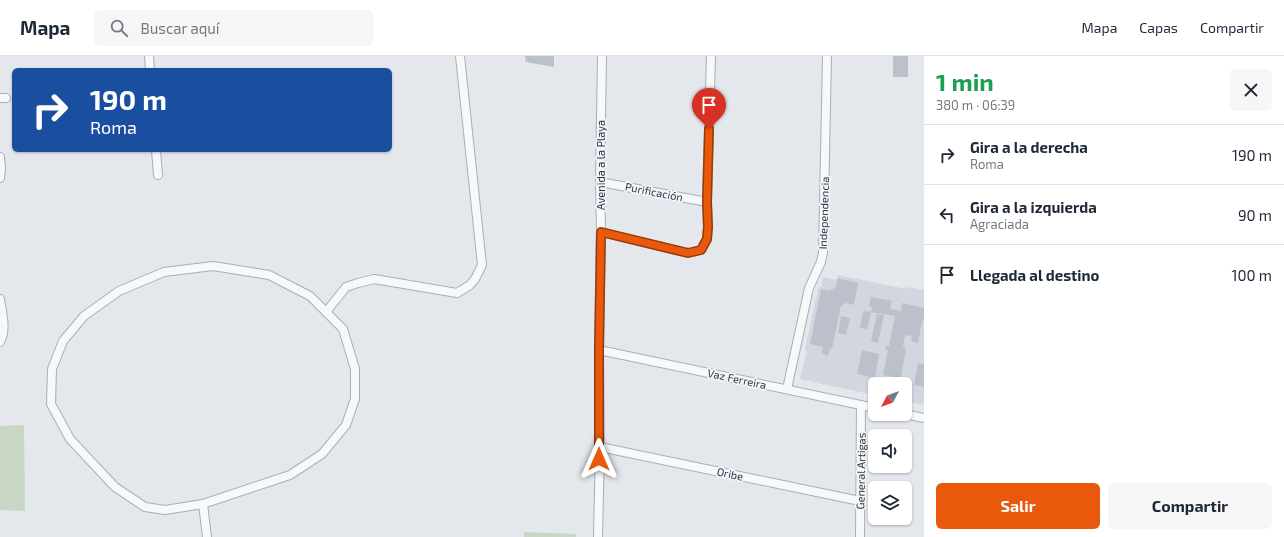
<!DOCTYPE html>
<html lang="es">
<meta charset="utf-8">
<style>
:root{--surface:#fff;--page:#f6f6f7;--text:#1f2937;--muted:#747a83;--line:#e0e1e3;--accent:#ea580c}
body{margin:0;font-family:"Exo 2",sans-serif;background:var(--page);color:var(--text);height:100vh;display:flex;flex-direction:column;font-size:15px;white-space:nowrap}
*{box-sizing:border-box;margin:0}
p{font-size:13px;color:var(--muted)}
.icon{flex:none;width:22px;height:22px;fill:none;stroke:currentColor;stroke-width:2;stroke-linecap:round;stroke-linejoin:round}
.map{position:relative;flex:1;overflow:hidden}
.side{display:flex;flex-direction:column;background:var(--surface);width:360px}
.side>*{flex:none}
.banner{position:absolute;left:12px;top:12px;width:380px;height:84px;border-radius:6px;box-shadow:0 1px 3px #0004;background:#1a4fa0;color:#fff;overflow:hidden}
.needle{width:26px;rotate:229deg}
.fabs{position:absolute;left:868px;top:321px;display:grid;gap:8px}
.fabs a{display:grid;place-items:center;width:44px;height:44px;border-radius:6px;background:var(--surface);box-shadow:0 1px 3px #0004;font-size:20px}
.pin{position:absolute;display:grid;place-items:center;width:34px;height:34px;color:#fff;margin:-41px -17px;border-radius:50% 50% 50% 0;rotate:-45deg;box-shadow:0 0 4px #0007}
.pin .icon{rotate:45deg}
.me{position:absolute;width:44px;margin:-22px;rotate:0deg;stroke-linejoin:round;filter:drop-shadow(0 0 3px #0008)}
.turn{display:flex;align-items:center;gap:14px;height:84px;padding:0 12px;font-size:18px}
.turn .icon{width:52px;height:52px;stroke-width:2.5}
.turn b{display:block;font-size:28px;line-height:34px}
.round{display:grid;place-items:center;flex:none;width:42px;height:42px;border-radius:6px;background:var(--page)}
.overview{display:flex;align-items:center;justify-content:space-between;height:68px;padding:0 12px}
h1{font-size:24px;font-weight:700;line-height:30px;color:#1e9e55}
.cta{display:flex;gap:8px;margin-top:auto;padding:8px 12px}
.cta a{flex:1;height:46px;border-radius:6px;background:var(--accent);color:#fff;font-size:16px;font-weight:700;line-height:46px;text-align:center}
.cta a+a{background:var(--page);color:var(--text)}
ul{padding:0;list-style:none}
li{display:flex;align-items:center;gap:12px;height:60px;padding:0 12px;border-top:1px solid var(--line)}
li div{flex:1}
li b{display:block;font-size:15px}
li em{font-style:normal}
header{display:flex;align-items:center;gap:24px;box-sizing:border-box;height:56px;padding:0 20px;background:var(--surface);border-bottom:1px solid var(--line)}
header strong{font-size:19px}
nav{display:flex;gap:22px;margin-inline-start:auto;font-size:14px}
.search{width:280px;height:36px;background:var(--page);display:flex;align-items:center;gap:10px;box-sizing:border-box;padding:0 14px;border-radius:6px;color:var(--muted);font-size:15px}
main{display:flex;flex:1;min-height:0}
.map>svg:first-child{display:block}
.built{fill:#d2d6de}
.green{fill:#c9d6c5}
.building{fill:#bbc0ca}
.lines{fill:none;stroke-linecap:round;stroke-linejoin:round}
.minor-casing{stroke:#a9aeb7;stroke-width:10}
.minor{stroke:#f7f8fa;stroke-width:8}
.route-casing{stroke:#983908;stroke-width:10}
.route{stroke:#ea580c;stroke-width:7}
.labels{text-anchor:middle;stroke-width:3.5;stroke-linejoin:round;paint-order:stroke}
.street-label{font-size:11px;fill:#2b3445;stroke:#f4f6f9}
</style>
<header>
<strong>Mapa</strong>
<div class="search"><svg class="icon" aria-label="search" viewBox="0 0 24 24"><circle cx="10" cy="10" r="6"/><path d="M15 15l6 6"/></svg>Buscar aquí</div>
<nav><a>Mapa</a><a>Capas</a><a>Compartir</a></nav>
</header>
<main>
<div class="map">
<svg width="924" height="481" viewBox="0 0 924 481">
<rect width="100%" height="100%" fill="#e4e7ec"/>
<path class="built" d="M838,219L906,233L907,231L924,234V349L905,345V328H875V339L812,326V325L802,324L800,322L807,295L805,294L818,232L821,231L823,221L837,224Z"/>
<g class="green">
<path d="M24,369L25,455L0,454V370Z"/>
<path d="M524,476L576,478V481H524Z"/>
</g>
<g class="building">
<path d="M525,0H554V11L526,6Z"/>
<rect x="893" y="0" width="15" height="21"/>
<path d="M837,222L858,227L854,249L846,247L841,250L832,293L830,292L828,300L822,298L823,291L810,288L821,233L830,235L836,231Z"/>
<path d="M871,241L892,245L890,253L901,255L902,247L924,252V265H922L918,287L911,285L912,280L905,279L903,291L906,292L901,322L883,319L888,294L885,293L886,289L889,290L895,260L871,256L872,251L869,250Z"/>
<path d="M863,255L871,256L867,273L860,272Z"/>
<path d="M877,258L884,259L878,287L871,285Z"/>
<path d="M841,260L850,262L846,279L838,277Z"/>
<path d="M862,294L879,298L875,322L857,318Z"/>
<path d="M918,307L924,308V331L914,329Z"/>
</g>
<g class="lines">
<g class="minor-casing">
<g id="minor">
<path d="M149,0L150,14"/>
<path d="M0,42H6"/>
<path d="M156,94L158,119"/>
<path d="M0,101L1,113L0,122"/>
<path d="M600,126L707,146"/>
<path d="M601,176L688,197L701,194L707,183L708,171L707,146L711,0"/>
<path d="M213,210L269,219L310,240L343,273L355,313V343L346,369L322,398L290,419L203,448L165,454L145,451L115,431L70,383L51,348L52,313L63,285L84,260L119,235L164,216Z"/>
<path d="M0,243C2,257 7,273 0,286"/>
<path d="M326,256L346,231L358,227L374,223L457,237L470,229L475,223L482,209L460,0"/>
<path d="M599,294L875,352"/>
<path d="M787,333L809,232L821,206L823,197L827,0"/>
<path d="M905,358L924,362"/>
<path d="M600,391L860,445"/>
<path d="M203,448L207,481"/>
<path d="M598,481L600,391L599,294L601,176L600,126L602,0"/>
<path d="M860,481L861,349"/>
</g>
</g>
<use href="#minor" class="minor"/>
</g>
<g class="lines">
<g class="route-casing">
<path id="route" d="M599,403V294L601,176L688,197L701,194L707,183L708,171L707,146L709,73"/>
</g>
<use href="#route" class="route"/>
</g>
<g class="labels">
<g class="street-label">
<text transform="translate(601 109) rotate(-90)" y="4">Avenida a la Playa</text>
<text transform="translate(654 136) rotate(11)" y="4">Purificación</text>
<text transform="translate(824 157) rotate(-88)" y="4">Independencia</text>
<text transform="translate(737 323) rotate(12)" y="4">Vaz Ferreira</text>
<text transform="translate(861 415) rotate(-89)" y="4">General Artigas</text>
<text transform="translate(730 418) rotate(12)" y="4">Oribe</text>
</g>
</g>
</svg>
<div class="fabs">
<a><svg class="needle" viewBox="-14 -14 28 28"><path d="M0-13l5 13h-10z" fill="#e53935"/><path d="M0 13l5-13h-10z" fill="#747a83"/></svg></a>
<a><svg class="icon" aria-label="sound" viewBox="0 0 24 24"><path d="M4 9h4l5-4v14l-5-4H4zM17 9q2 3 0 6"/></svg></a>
<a><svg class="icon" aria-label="layers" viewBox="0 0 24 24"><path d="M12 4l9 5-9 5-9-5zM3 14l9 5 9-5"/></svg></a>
</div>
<div class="pin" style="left:709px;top:73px;background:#d93025"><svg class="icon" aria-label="arrive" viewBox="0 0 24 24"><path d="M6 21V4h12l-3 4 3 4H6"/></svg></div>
<svg class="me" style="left:599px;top:403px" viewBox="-20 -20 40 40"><path d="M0-17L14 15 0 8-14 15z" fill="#ea580c" stroke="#fff" stroke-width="4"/></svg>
<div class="banner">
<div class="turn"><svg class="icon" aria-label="right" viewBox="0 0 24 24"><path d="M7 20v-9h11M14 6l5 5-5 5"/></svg><div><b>190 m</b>Roma</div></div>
</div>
</div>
<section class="side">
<div class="overview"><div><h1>1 min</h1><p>380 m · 06:39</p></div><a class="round"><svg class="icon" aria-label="close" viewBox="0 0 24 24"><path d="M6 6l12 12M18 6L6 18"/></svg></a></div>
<ul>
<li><svg class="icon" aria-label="right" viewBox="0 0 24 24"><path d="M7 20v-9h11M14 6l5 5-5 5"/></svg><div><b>Gira a la derecha</b><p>Roma</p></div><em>190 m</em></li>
<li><svg class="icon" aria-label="left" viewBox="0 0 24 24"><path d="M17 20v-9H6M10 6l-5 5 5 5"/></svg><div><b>Gira a la izquierda</b><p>Agraciada</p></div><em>90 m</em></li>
<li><svg class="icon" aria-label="arrive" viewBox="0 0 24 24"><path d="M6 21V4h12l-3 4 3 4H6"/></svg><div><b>Llegada al destino</b></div><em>100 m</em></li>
</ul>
<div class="cta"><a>Salir</a><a>Compartir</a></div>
</section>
</main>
